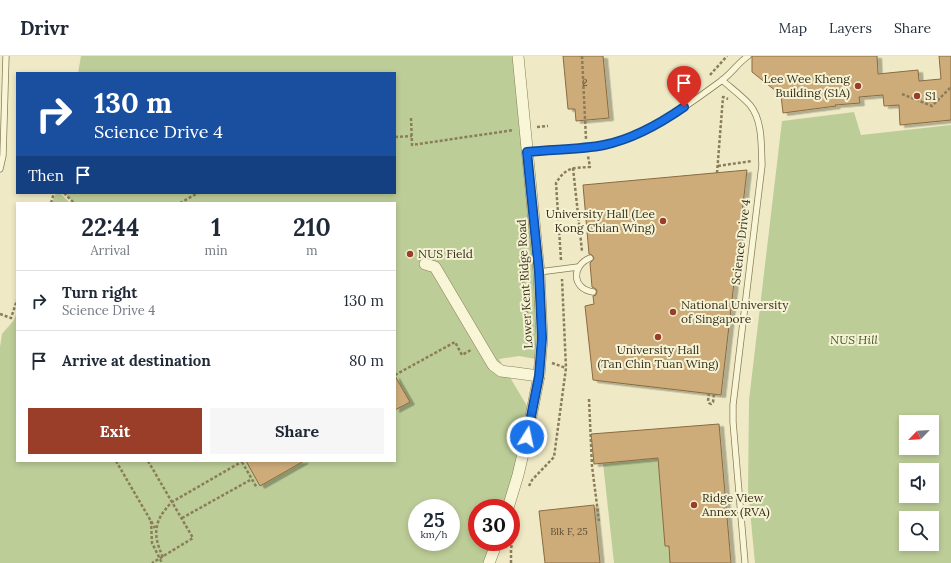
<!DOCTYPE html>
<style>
:root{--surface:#fff;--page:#f6f6f7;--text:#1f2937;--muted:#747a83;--line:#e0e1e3;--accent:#9a3e2a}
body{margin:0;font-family:Lora,serif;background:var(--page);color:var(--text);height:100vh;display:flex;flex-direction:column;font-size:15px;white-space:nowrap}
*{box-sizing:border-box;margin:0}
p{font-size:13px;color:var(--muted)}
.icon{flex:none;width:22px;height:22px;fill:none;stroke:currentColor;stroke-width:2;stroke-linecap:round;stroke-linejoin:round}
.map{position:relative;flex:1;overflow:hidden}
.side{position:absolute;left:16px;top:146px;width:380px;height:260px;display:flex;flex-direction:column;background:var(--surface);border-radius:0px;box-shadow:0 2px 6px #0003}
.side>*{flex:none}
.top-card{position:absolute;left:16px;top:16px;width:380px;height:122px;border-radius:0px;box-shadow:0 2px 6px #0003;background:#1a4fa0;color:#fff;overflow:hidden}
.needle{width:26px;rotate:245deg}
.buttons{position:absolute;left:899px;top:359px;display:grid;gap:8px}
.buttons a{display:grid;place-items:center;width:40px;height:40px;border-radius:0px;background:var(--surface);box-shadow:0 2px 6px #0003;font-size:20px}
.speed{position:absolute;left:408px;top:443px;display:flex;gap:8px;font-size:20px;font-weight:700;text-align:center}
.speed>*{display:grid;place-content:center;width:52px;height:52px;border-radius:50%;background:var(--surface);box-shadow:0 2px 6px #0003;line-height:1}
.speed small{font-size:10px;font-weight:400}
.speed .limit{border:6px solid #d22;background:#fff;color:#111}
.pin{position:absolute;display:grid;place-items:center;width:34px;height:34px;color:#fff;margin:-41px -17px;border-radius:50% 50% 50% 0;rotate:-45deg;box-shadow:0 0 4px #0007}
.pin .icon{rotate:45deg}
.me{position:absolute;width:44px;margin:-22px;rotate:10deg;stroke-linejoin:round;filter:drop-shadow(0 0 3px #0008)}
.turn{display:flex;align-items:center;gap:14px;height:84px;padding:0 12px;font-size:18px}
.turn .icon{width:52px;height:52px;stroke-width:2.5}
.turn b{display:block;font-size:28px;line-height:34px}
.then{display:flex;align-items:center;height:38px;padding:0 12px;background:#0003;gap:8px;font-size:15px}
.eta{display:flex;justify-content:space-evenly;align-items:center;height:68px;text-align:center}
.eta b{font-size:24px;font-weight:700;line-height:28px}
.primary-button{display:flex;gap:8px;margin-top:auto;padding:8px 12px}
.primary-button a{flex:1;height:46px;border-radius:0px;background:var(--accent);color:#fff;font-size:16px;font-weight:700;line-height:46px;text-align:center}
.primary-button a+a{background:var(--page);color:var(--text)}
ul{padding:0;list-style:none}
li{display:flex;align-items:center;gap:12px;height:60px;padding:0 12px;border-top:1px solid var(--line)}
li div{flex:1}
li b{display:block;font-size:15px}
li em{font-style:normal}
header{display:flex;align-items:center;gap:24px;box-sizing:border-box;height:56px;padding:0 20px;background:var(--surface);border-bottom:1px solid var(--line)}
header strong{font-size:19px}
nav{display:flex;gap:22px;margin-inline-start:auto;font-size:14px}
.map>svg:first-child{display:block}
.green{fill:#bdcd98;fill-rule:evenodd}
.building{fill:#ceac7a;stroke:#8a6b40;filter:url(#shadow)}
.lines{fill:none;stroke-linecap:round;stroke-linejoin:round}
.lane-casing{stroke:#8a7d5a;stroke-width:7}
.street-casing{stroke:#8a7d5a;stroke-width:12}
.path{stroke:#8a7d5a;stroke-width:2.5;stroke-dasharray:3 2;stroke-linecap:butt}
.lane{stroke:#f9f6d8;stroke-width:5.5}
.street{stroke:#f9f6d8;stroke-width:11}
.route-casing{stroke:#114b97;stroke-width:10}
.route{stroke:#1a73e8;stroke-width:7}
.poi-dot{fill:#9a3e2a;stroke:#f6f3d5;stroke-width:1.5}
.labels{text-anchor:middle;stroke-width:4;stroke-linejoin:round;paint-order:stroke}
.number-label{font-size:10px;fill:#5f5036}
.poi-label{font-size:12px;fill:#3a311f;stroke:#f6f3d5;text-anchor:start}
.street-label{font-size:12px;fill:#3a311f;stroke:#f6f3d5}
.park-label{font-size:12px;font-style:italic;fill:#415725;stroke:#f6f3d5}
</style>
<header>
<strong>Drivr</strong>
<nav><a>Map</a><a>Layers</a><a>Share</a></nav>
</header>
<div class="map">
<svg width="951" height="507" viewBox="0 0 951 507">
<defs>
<filter id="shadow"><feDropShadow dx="4.5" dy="2.5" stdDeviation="0" flood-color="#0004"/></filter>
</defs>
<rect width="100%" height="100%" fill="#efeac5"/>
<g class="green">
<path d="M81,0H517L541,304L519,300L499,303L530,355L508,452H477V486H494L485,507H0V291L2,278L14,264L17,256V405H395V147H74L64,137H395V17H78ZM417,452H451V486H417Z"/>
<path d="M854,56L861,79L951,69V507H755L748,434L749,344L782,65ZM906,366H932V392H906ZM906,414H932V440H906ZM906,462H932V488H906Z"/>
<path d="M56,137H60L70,147H52Z"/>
<path d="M658,402L665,490H669L670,507H614L603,407Z"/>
</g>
<g class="building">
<path d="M563,0H603L609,62L576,65L575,53H568Z"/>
<path d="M752,0H877L878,18L918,14L919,25L941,23L939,0H951V64L900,69L899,49L884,50L883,39L859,41L860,47L835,49L836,50L783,57L781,39L752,16Z"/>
<path d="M747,114L721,339L593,324L585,250L594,248L593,240L596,239L597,235L596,233L592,231L590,207L593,204L594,202L592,199L589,198L583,129Z"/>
<path d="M395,320L410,346L395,354Z"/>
<path d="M719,368L731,507H670L669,490H665L658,402L594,408L591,378Z"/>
<path d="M246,405H304L260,430Z"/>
<path d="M594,449L600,507H545L539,455Z"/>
</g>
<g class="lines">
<g class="lane-casing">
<g id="lane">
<path d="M722,24C731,32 742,40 750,49C763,65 761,90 762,109L733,349V366L745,507"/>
<path d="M527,96C553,93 579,94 604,89C645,81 687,50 721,25C731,18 738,7 748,0"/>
<path d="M0,113L3,100L6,0"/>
<path d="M590,202C571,210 572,233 593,236"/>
<path d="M539,216L578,211"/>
</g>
</g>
<g class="street-casing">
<g id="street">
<path d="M425,208L435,211L493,309L501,315L539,320"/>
<path d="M508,452L518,419L527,381L539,320L542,282L539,216L518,0"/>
<path d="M489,507L497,486"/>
</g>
</g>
<g class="path">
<path d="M582,0L586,83"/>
<path d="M710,19L727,0"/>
<path d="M902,38L932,50L951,31"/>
<path d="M411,62L412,89L514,74"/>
<path d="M537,71L548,70"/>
<path d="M395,81L412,80"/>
<path d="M718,110L752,105"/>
<path d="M573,112L582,195"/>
<path d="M717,117L723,41L728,43"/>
<path d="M64,137L74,147"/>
<path d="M51,147L54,137"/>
<path d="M180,147L198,137"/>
<path d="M520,199L527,258"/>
<path d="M561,204L556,127C566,111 572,112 590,111L588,100"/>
<path d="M734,226L738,225"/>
<path d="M0,258L11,262L17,244"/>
<path d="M552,307L566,312"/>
<path d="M395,319L455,286L462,299L471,294"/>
<path d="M709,337L708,345L709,347L711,348L713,346L714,338"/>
<path d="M589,343L592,410L599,465"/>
<path d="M116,405L155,472"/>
<path d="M148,405L193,482L152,507"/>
<path d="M242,406L257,432"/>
<path d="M529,430L532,424L554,401L566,312L562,223"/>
<path d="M182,462L252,423"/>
<path d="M151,465L152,487L162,507"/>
<path d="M163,501C152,478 154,464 172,446L243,405"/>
<path d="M511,507V493L516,462"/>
</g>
<use href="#lane" class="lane"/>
<use href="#street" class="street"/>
</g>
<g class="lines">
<g class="route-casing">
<path id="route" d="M527,381L539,320L542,282L539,216L527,96C553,93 579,94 604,89C633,83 661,67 684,51"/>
</g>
<use href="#route" class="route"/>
</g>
<g class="poi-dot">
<circle cx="858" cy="30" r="4"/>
<circle cx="917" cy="40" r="4"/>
<circle cx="663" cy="165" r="4"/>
<circle cx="410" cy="198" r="4"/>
<circle cx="673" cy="256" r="4"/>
<circle cx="658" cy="281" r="4"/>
<circle cx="694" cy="449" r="4"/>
</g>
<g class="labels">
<g class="number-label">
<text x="585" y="30">2</text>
<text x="569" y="479">Blk F, 25</text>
</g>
<g class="poi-label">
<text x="850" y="27" text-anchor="end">Lee Wee Kheng<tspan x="850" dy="14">Building (S1A)</tspan></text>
<text x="925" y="44">S1</text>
<text x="655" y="162" text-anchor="end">University Hall (Lee<tspan x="655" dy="14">Kong Chian Wing)</tspan></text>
<text x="418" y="202">NUS Field</text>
<text x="681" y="253">National University<tspan x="681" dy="14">of Singapore</tspan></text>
<text x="658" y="298" text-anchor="middle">University Hall<tspan x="658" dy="14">(Tan Chin Tuan Wing)</tspan></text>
<text x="702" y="446">Ridge View<tspan x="702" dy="14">Annex (RVA)</tspan></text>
</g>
<g class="street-label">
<text transform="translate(741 186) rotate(-83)" y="4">Science Drive 4</text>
<text transform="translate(525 228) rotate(-93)" y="4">Lower Kent Ridge Road</text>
</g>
<g class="park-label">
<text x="854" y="288">NUS Hill</text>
</g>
</g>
</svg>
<div class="buttons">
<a><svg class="needle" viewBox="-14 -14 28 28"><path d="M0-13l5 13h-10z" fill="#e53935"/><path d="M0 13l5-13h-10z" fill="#747a83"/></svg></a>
<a><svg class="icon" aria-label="sound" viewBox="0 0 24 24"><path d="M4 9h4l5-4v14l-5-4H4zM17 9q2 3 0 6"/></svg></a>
<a><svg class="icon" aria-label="search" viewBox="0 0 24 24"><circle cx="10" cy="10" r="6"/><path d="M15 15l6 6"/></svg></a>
</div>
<div class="speed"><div>25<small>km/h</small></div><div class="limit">30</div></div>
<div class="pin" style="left:684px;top:51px;background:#d93025"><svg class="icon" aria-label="arrive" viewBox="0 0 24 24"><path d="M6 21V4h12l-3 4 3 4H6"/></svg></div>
<svg class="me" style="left:527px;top:381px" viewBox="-20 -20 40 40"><circle r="17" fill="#1a73e8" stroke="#fff" stroke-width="3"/><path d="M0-11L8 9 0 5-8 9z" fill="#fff"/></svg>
<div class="top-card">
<div class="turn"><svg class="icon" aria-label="right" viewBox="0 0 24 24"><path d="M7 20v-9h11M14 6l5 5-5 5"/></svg><div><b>130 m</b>Science Drive 4</div></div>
<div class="then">Then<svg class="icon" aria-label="arrive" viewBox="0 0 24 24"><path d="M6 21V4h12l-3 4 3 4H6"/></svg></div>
</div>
<section class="side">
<div class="eta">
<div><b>22:44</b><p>Arrival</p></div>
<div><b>1</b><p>min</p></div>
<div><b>210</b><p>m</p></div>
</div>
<ul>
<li><svg class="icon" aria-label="right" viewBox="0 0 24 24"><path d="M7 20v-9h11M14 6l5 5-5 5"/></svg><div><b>Turn right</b><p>Science Drive 4</p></div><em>130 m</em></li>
<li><svg class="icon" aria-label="arrive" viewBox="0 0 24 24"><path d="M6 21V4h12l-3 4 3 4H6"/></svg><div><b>Arrive at destination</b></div><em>80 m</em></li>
</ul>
<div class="primary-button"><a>Exit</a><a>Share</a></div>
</section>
</div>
